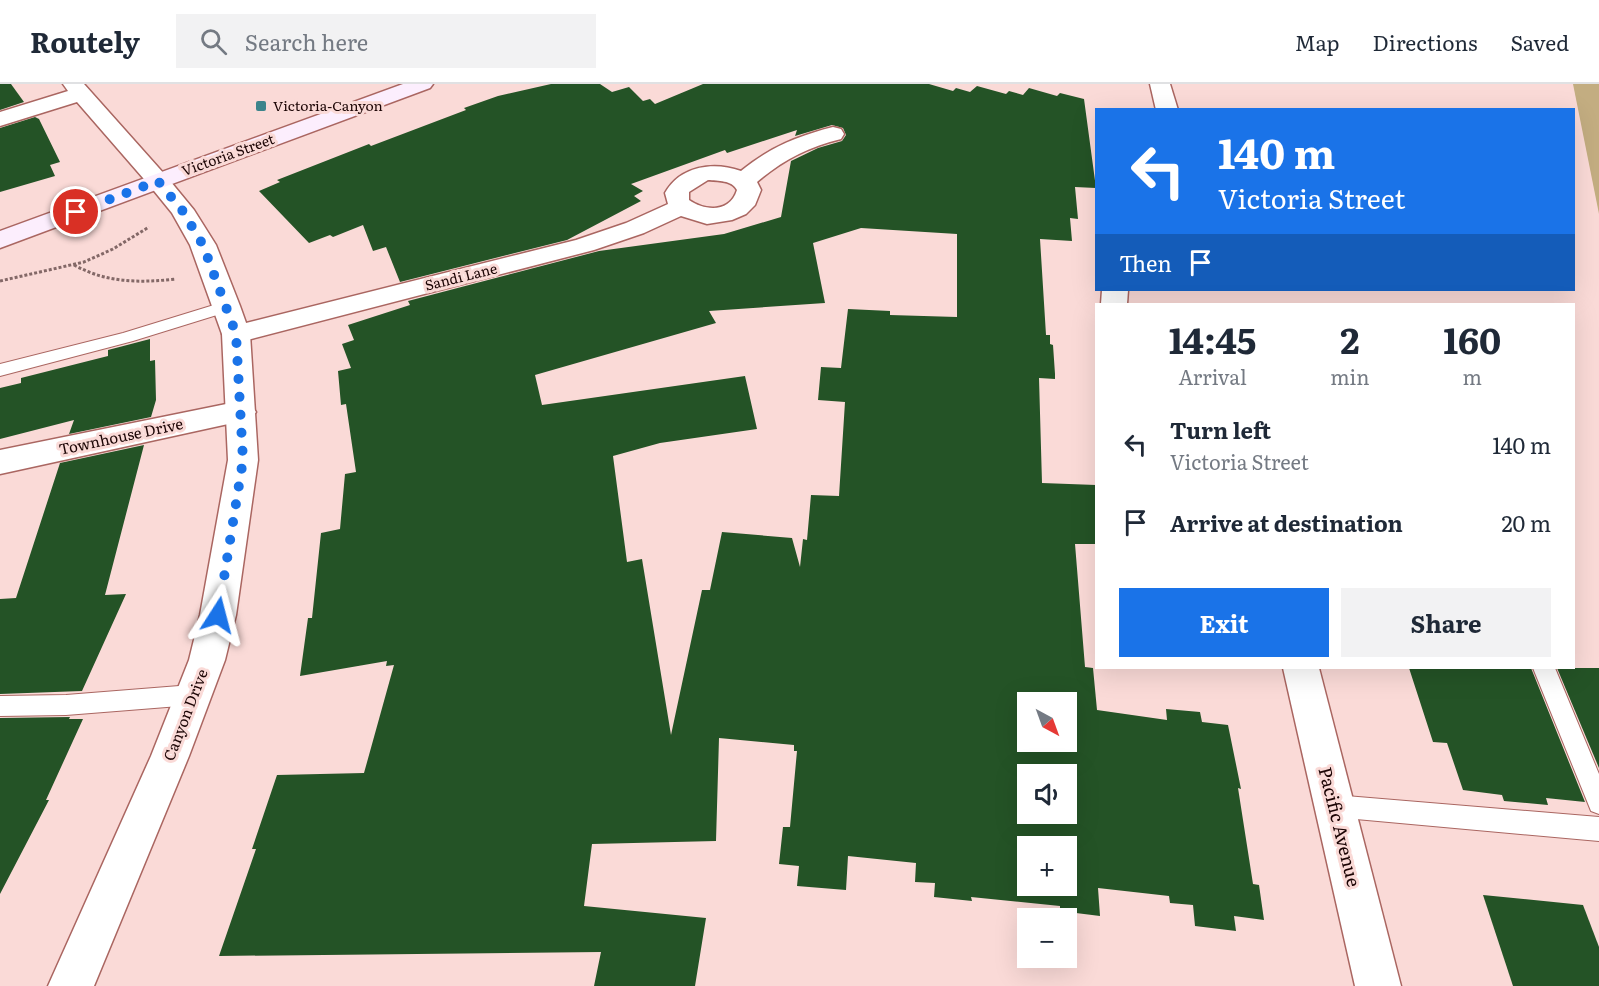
<!DOCTYPE html>
<meta charset="utf-8">
<style>
:root{--surface:#fff;--page:#f2f2f3;--text:#1f2937;--muted:#747a83;--line:#e0e1e3;--accent:#1a73e8}
body{margin:0;font-family:Literata,serif;background:var(--page);color:var(--text);height:100vh;display:flex;flex-direction:column;font-size:22px;white-space:nowrap}
*{box-sizing:border-box;margin:0}
p{font-size:20px;color:var(--muted)}
.icon{flex:none;width:33px;height:33px;fill:none;stroke:currentColor;stroke-width:2;stroke-linecap:round;stroke-linejoin:round}
.map{position:relative;flex:1;overflow:hidden}
.side{position:absolute;left:1095px;top:219px;width:480px;height:366px;display:flex;flex-direction:column;background:var(--surface);border-radius:0px;box-shadow:0 6px 24px #0002}
.side>*{flex:none}
.top-card{position:absolute;left:1095px;top:24px;width:480px;height:183px;border-radius:0px;box-shadow:0 6px 24px #0002;background:#1a73e8;color:#fff;overflow:hidden}
.needle{width:39px;rotate:139deg}
.buttons{position:absolute;left:1017px;top:608px;display:grid;gap:12px}
.buttons a{display:grid;place-items:center;width:60px;height:60px;border-radius:0px;background:var(--surface);box-shadow:0 6px 24px #0002;font-size:30px}
.pin{position:absolute;display:grid;place-items:center;width:51px;height:51px;color:#fff;margin:-26px;border:3px solid #fff;border-radius:50%;box-shadow:0 2px 6px #0007}
.me{position:absolute;width:66px;margin:-33px;rotate:9deg;stroke-linejoin:round;filter:drop-shadow(0 0 4px #0008)}
.turn{display:flex;align-items:center;gap:21px;height:126px;padding:0 24px;font-size:27px}
.turn .icon{width:78px;height:78px;stroke-width:2.5}
.turn b{display:block;font-size:42px;line-height:51px}
.then{display:flex;align-items:center;height:57px;padding:0 24px;background:#0003;gap:12px;font-size:22px}
.eta{display:flex;justify-content:space-evenly;align-items:center;height:102px;text-align:center}
.eta b{font-size:36px;font-weight:700;line-height:42px}
.button{display:flex;gap:12px;margin-top:auto;padding:12px 24px}
.button a{flex:1;height:69px;border-radius:0px;background:var(--accent);color:#fff;font-size:24px;font-weight:700;line-height:69px;text-align:center}
.button a+a{background:var(--page);color:var(--text)}
ul{padding:0;list-style:none}
li{display:flex;align-items:center;gap:18px;height:78px;padding:0 24px}
li div{flex:1}
li b{display:block;font-size:22px}
li em{font-style:normal}
header{display:flex;align-items:center;gap:36px;box-sizing:border-box;height:84px;padding:0 30px;background:var(--surface);border-bottom:2px solid var(--line)}
header strong{font-size:28px}
nav{display:flex;gap:33px;margin-inline-start:auto;font-size:21px}
.search{width:420px;height:54px;background:var(--page);display:flex;align-items:center;gap:15px;box-sizing:border-box;padding:0 21px;border-radius:0px;color:var(--muted);font-size:22px}
.map>svg:first-child{display:block}
.green{fill:#c3ad81}
.building{fill:#245326;fill-rule:evenodd}
.lines{fill:none;stroke-linecap:round;stroke-linejoin:round}
.service-casing{stroke:#aa6661;stroke-width:2}
.minor-casing{stroke:#aa6661;stroke-width:3}
.tertiary-casing{stroke:#aa6661;stroke-width:3}
.secondary-casing{stroke:#aa6661;stroke-width:3}
.path{stroke:#836867;stroke-width:3;stroke-dasharray:3 2;stroke-linecap:butt}
.service{fill:#fff;fill-rule:evenodd}
.minor{fill:#fff;fill-rule:evenodd}
.tertiary{fill:#fff;fill-rule:evenodd}
.secondary{fill:#fceefd;fill-rule:evenodd}
.route{stroke:#1a73e8;stroke-width:10;stroke-dasharray:0 18}
.poi-dot{fill:#3c848b;stroke:#fadad7;stroke-width:2}
.labels{text-anchor:middle;stroke-width:6;stroke-linejoin:round;paint-order:stroke}
.far-poi-label{font-size:14px;fill:#1b0404;stroke:#fadad7;text-anchor:start}
.far-street-label{font-size:14px;fill:#1b0404;stroke:#fadad7}
.street-label{font-size:15px;fill:#1b0404;stroke:#fadad7}
.near-street-label{font-size:18px;fill:#1b0404;stroke:#fadad7}
</style>
<header>
<strong>Routely</strong>
<div class="search"><svg class="icon" aria-label="search" viewBox="0 0 24 24"><circle cx="10" cy="10" r="6"/><path d="M15 15l6 6"/></svg>Search here</div>
<nav><a>Map</a><a>Directions</a><a>Saved</a></nav>
</header>
<div class="map">
<svg width="1599" height="902" viewBox="0 0 1599 902">
<rect width="100%" height="100%" fill="#fadad7"/>
<path class="green" d="M1573,0H1599V130Z"/>
<g class="building">
<path d="M0,0H11L24,18L0,26Z"/>
<path d="M551,0H600L612,8L629,3L643,17L650,15L655,20L703,0H929L953,7L956,4L970,8L977,2L1006,10L1009,7L1023,11L1029,4L1057,12L1060,9L1084,15L1096,104L1075,103L1078,135L1070,134L1072,157L1040,155L1046,251H1050V260L1053,261L1055,290V295L1039,294L1042,399L1096,401V460H1075L1085,583L1093,584L1097,626L1167,636L1166,625L1200,628L1202,638L1228,641L1241,705L1238,704L1253,800L1259,801L1264,836L1234,832L1236,847L1195,842L1193,821L1170,819L1169,812L1098,804L1100,832L1060,827V822L971,813L972,817L934,813L935,799L915,798L916,779L848,772L846,806L797,802L799,782L779,780L783,743H790L797,667H794V661L719,654L716,757L592,760L584,822L706,834L695,902H594L601,868L219,872L256,765H252L277,691L364,689L394,581L386,582L387,577L300,592L308,534H312L321,449L340,445L345,390L356,388L346,320L341,321L338,287L351,284L342,260L354,256L348,241L410,221L408,217L599,167L724,150L781,133L791,77L818,64L842,57L846,51L843,44L832,41L795,52L797,46L727,69L725,66L631,100L643,107L634,112L641,117L567,156L400,198L386,163L373,167L363,141L333,153L330,151L309,159L259,107L280,98L277,96L369,60L371,62L466,26L464,24L498,12ZM861,144L957,150V233L890,231V227L848,225L841,284L821,283L818,316L845,318L839,412L811,411L807,456L803,455L800,483L792,454L722,448L710,506H702L671,651L642,475L627,478L613,372L660,359L757,345L745,292L542,321L535,291L716,239L709,227L825,219L813,159ZM1028,618H1066V657H1028ZM1028,690H1066V729H1028ZM1028,762H1066V801H1028Z"/>
<path d="M35,33L39,35L60,78L50,81L55,92L0,108V44Z"/>
<path d="M150,255V277L155,276L156,316L151,333L69,350L74,336L0,355V304L21,299V294L108,272V266Z"/>
<path d="M144,361L105,511L126,510L82,607L0,610V515L16,514L60,379Z"/>
<path d="M1409,584H1531L1585,718L1546,714L1548,721L1504,717L1502,711L1463,706L1447,659L1433,658Z"/>
<path d="M1557,584H1599V684Z"/>
<path d="M70,633L69,635H83L46,716H49L0,810V634Z"/>
<path d="M1483,811L1583,821L1599,863V902H1513Z"/>
</g>
<g class="lines">
<g class="service-casing">
<g id="service">
<path d="M227,217L235,222L233,226L133,257L0,292V280L123,249Z"/>
<path d="M1533,584H1555L1599,690V730L1591,727Z"/>
<path d="M192,601L200,604L203,611L200,618L192,621L66,631L0,632V612L66,611Z"/>
<path d="M1334,711L1599,733V757L1334,733L1326,730L1322,722L1326,714Z"/>
</g>
</g>
<g class="minor-casing">
<g id="minor">
<path d="M63,0H84L166,92L170,97L166,102L158,104L150,102L77,18L0,42V28L68,7Z"/>
<path d="M1150,0H1170L1178,26H1156Z"/>
<path d="M833,43L841,45L844,50L841,55C808,63 783,76 757,98L761,106L755,121L746,130L732,136L707,140L681,132L644,149L594,166L236,259L226,256L222,250L226,244L576,156L626,139L668,120L665,109C680,82 713,77 741,87C770,63 798,52 833,43ZM708,96C718,97 732,96 737,106C730,129 705,127 689,116V108Z"/>
<path d="M1102,206H1128L1127,220H1101Z"/>
<path d="M241,317L251,321L256,328L251,335L0,390V366Z"/>
<path d="M1283,584H1319L1401,902H1355Z"/>
</g>
</g>
<g class="tertiary-casing">
<path id="tertiary" d="M158,90L166,92L194,126L216,161L240,222L250,250L258,376L236,531L225,576L189,672L94,902H48L151,672L189,576L200,531L228,376L222,250L190,161L172,129L146,97L150,92Z"/>
</g>
<g class="secondary-casing">
<path id="secondary" d="M403,0H433L430,4L0,164V147Z"/>
</g>
<g class="path">
<path d="M74,181C107,199 139,199 176,195"/>
<path d="M0,197L84,178L113,165L149,143"/>
</g>
<use href="#service" class="service"/>
<use href="#minor" class="minor"/>
<use href="#tertiary" class="tertiary"/>
<use href="#secondary" class="secondary"/>
</g>
<g class="lines">
<path class="route" d="M76,128L158,97L182,126L203,161L236,250L243,376L218,531"/>
</g>
<rect class="poi-dot" x="255" y="16" width="12" height="12" rx="3"/>
<g class="labels">
<g class="far-poi-label">
<text x="273" y="27">Victoria-Canyon</text>
</g>
<g class="far-street-label">
<text transform="translate(228 71) rotate(-20)" y="5">Victoria Street</text>
<text transform="translate(461 193) rotate(-14)" y="5">Sandi Lane</text>
</g>
<g class="street-label">
<text transform="translate(121 353) rotate(-12)" y="5">Townhouse Drive</text>
<text transform="translate(186 631) rotate(-69)" y="5">Canyon Drive</text>
</g>
<g class="near-street-label">
<text transform="translate(1339 743) rotate(76)" y="6">Pacific Avenue</text>
</g>
</g>
</svg>
<div class="buttons">
<a><svg class="needle" viewBox="-14 -14 28 28"><path d="M0-13l5 13h-10z" fill="#e53935"/><path d="M0 13l5-13h-10z" fill="#747a83"/></svg></a>
<a><svg class="icon" aria-label="sound" viewBox="0 0 24 24"><path d="M4 9h4l5-4v14l-5-4H4zM17 9q2 3 0 6"/></svg></a>
<a>+</a>
<a>−</a>
</div>
<div class="pin" style="left:76px;top:128px;background:#d93025"><svg class="icon" aria-label="arrive" viewBox="0 0 24 24"><path d="M6 21V4h12l-3 4 3 4H6"/></svg></div>
<svg class="me" style="left:218px;top:531px" viewBox="-20 -20 40 40"><path d="M0-17L14 15 0 8-14 15z" fill="#1a73e8" stroke="#fff" stroke-width="4"/></svg>
<div class="top-card">
<div class="turn"><svg class="icon" aria-label="left" viewBox="0 0 24 24"><path d="M17 20v-9H6M10 6l-5 5 5 5"/></svg><div><b>140 m</b>Victoria Street</div></div>
<div class="then">Then<svg class="icon" aria-label="arrive" viewBox="0 0 24 24"><path d="M6 21V4h12l-3 4 3 4H6"/></svg></div>
</div>
<section class="side">
<div class="eta">
<div><b>14:45</b><p>Arrival</p></div>
<div><b>2</b><p>min</p></div>
<div><b>160</b><p>m</p></div>
</div>
<ul>
<li><svg class="icon" aria-label="left" viewBox="0 0 24 24"><path d="M17 20v-9H6M10 6l-5 5 5 5"/></svg><div><b>Turn left</b><p>Victoria Street</p></div><em>140 m</em></li>
<li><svg class="icon" aria-label="arrive" viewBox="0 0 24 24"><path d="M6 21V4h12l-3 4 3 4H6"/></svg><div><b>Arrive at destination</b></div><em>20 m</em></li>
</ul>
<div class="button"><a>Exit</a><a>Share</a></div>
</section>
</div>
